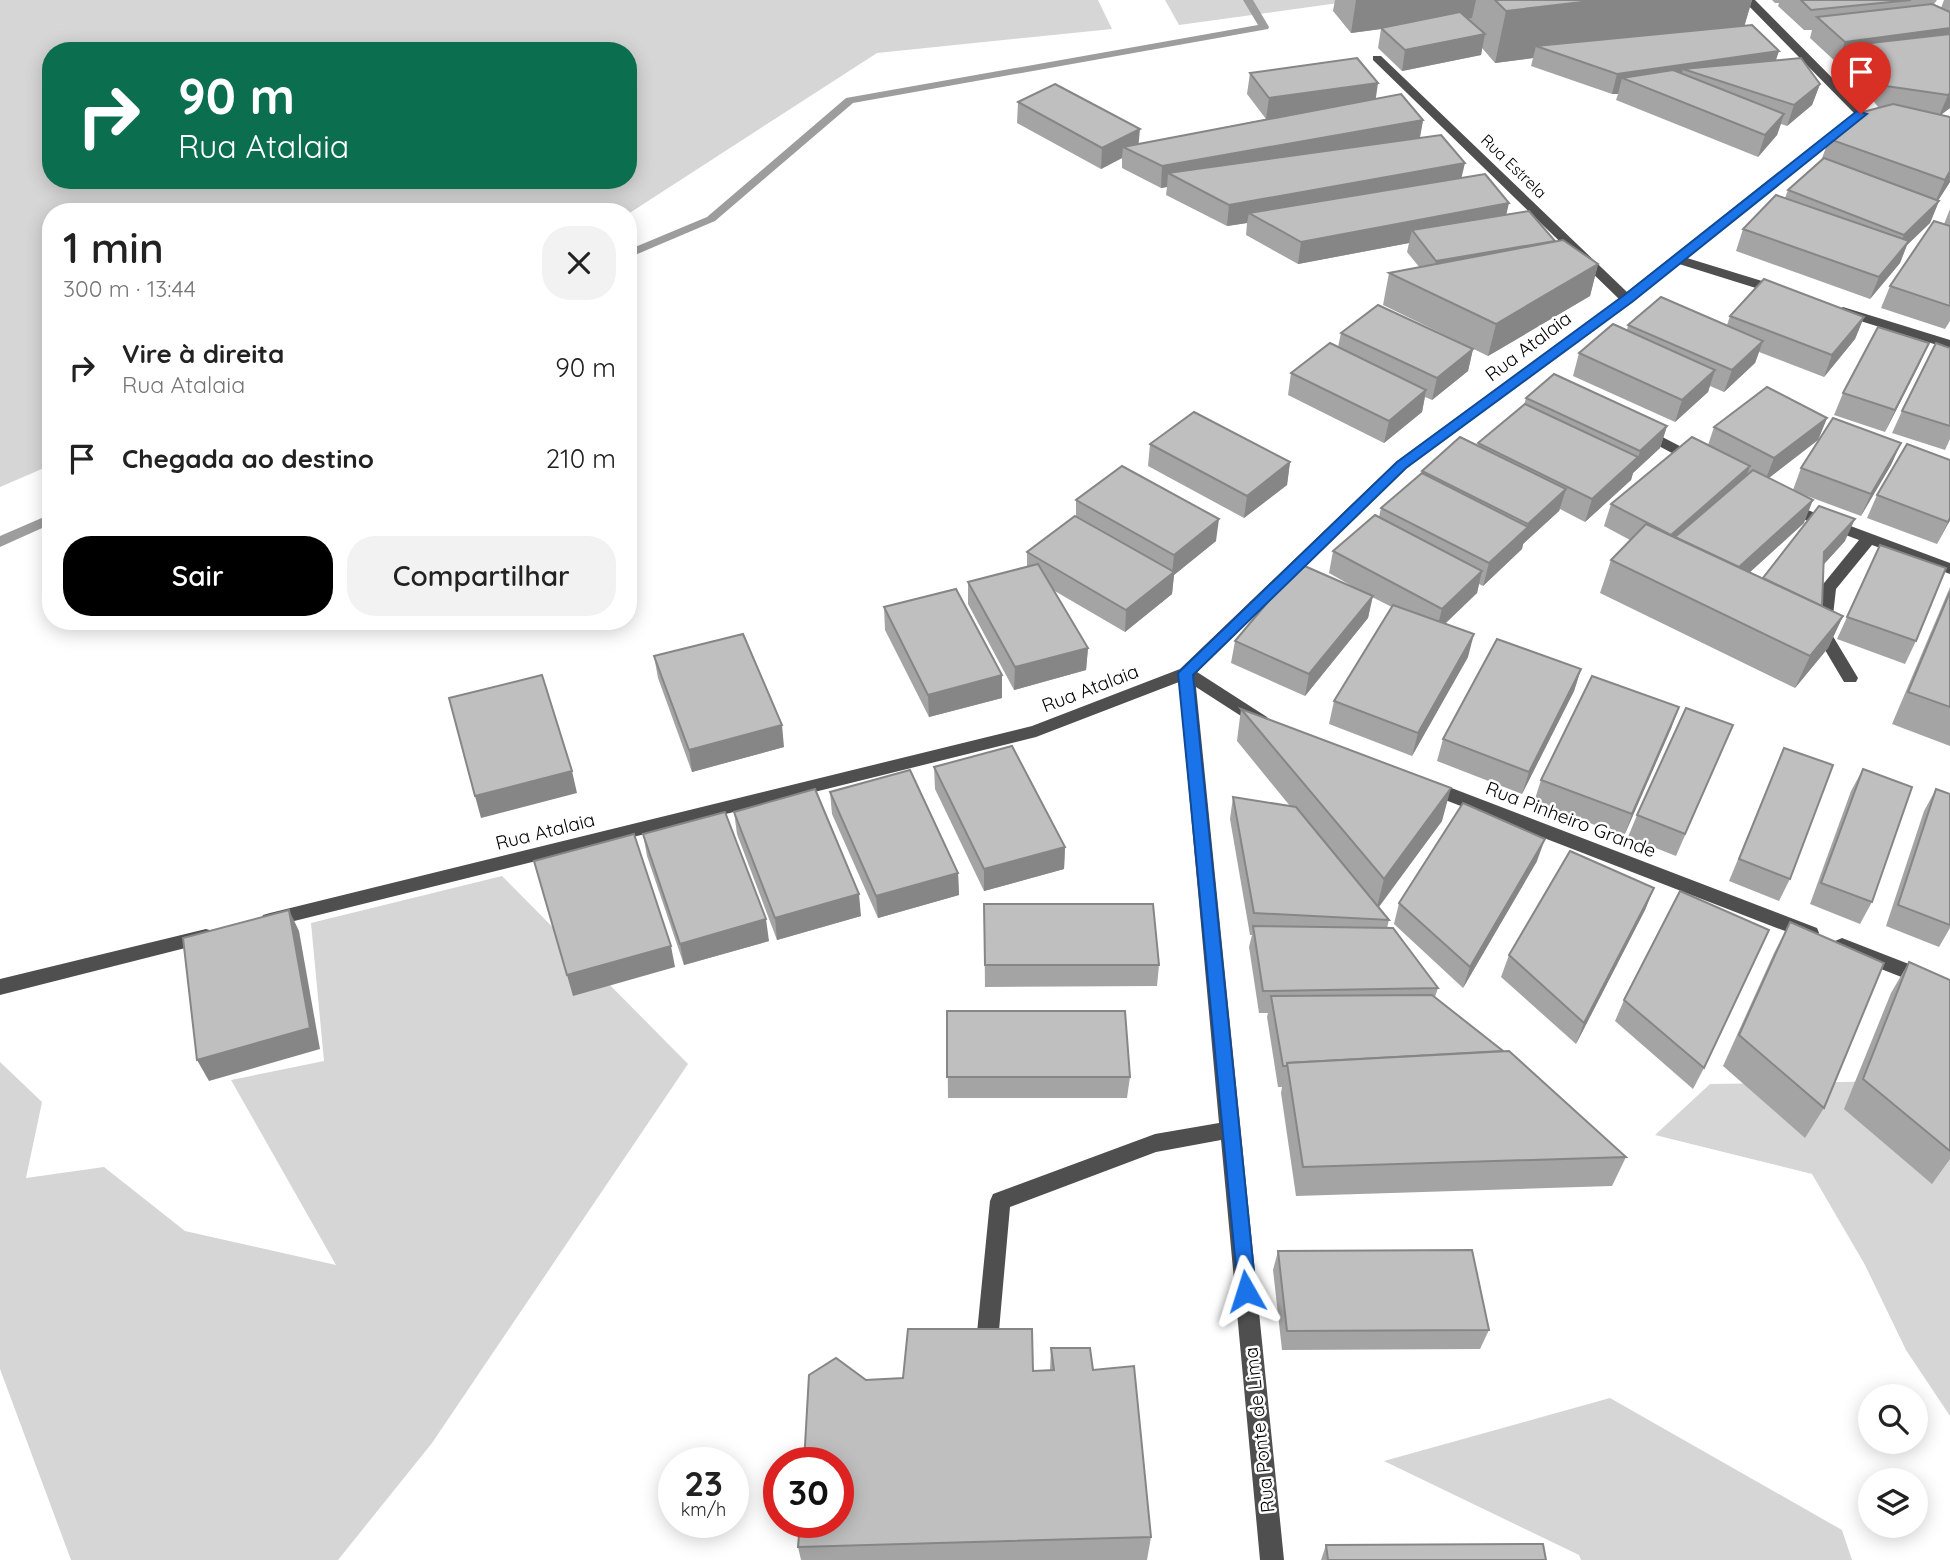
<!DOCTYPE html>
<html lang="pt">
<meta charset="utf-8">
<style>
:root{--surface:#fff;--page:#f2f2f2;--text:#222;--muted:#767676;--accent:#000}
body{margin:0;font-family:Quicksand,sans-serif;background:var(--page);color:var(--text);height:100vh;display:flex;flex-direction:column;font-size:26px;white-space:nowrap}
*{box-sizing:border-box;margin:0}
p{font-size:23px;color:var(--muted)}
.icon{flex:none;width:38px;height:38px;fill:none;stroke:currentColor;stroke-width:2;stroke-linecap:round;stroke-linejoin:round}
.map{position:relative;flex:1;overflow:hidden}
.sheet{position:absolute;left:42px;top:203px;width:595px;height:427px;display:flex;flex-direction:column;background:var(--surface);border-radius:28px;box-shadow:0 4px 18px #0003}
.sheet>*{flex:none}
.top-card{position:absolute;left:42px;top:42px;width:595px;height:147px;border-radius:28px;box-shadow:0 4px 18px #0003;background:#0b6e4f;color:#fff;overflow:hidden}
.controls{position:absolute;left:1858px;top:1384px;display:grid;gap:14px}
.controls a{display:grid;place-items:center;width:70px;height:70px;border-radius:50%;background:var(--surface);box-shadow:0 4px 18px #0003;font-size:35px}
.speed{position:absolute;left:658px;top:1447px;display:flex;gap:14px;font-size:35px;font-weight:700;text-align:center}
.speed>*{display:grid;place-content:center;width:91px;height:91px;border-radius:50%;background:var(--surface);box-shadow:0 4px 18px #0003;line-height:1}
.speed small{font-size:18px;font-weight:400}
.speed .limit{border:10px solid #d22;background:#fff;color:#111}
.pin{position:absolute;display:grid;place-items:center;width:60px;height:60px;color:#fff;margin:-72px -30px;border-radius:50% 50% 50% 0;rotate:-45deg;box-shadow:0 0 7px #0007}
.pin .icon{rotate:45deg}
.me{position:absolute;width:77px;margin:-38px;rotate:354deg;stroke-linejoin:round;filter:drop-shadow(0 0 5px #0008)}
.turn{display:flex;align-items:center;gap:24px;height:147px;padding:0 21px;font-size:32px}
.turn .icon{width:91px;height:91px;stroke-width:2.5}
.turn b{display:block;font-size:49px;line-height:60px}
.round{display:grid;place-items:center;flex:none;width:74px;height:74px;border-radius:28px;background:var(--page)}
.headline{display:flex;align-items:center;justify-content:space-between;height:119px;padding:0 21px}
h1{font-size:42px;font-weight:600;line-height:52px}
.button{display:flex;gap:14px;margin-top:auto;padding:14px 21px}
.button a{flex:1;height:80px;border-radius:28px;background:var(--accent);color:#fff;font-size:28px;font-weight:600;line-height:80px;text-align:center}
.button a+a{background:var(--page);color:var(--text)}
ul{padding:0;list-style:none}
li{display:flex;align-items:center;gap:21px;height:91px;padding:0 21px}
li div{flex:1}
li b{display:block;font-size:26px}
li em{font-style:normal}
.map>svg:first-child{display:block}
.green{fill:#d6d6d6;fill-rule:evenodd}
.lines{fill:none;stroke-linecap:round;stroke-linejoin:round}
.stream{fill:#9d9d9d;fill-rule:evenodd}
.minor{fill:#4f4f4f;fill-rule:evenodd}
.wall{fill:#a4a4a4}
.shaded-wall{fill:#868686}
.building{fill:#bfbfbf;stroke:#868686;stroke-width:2}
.route{fill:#1a73e8;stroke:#114b97;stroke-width:2}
.labels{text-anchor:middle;stroke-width:5;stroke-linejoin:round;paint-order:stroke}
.far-street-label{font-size:16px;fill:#000;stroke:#fff}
.street-label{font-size:19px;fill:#000;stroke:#fff}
</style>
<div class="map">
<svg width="1950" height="1560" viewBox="0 0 1950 1560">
<rect width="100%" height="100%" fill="#fff"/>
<g class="green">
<path d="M0,0H1098L1112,29L877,53L628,214V212H51V465L0,487ZM51,51H628V180H51Z"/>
<path d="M1165,0H1360L1179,25Z"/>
<path d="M502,876L688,1064L432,1443L338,1560H71L0,1369V1062L42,1102L26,1178L104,1167L185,1231L336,1265L231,1080L324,1061L311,923Z"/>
<path d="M1902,1081L1950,1090V1416L1906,1350L1865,1265L1812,1174L1655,1135L1710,1084Z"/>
<path d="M1610,1398L1842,1530L1852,1560H1581L1579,1555L1384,1461Z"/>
</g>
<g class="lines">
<g class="stream">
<path d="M1243,0H1253L1269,27L1268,29L853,103L715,221L628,258V250L707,217L846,98L1258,25Z"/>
<path d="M51,514V524L0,547V536Z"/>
</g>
<g class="minor">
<path d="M1743,0H1755L1867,113L1687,258L1785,288V294H1775L1679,264L1406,468L1197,672L1267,717L1270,721L1267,725H1255L1196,687L1284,1560H1260L1221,1140L1156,1152L1010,1207L997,1353L994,1360L986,1363L978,1360L975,1353L990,1201L993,1194L1155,1134L1219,1123L1179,682L1036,737L270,927L263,925L261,920L263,915L270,913L1032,726L1180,669L1396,462L1619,299L1373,60V56H1381L1627,292L1854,113Z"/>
<path d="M1843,307L1950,340V349L1838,314L1836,311Z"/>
<path d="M1641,426L1701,457L1703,460L1696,465L1691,463L1636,434L1634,431Z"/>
<path d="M1786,502L1950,563V574L1872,545L1836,589L1831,633L1858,678L1856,682H1844L1815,633L1820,588L1859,540L1781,511L1778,507Z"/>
<path d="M1428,779L1817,928L1819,933L1817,938H1803L1422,791L1419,786L1422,781Z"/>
<path d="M206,929L213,931L215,936L213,941L0,995V979Z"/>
<path d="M1842,938L1950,980V996L1835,951L1833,946L1835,941Z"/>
</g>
</g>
<g class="wall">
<path d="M1335,0H1752L1744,26L1779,51L1775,60L1820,84L1812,105L1787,126L1781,124L1777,135L1758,157L1616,100L1618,94H1612L1531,66L1533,58L1495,63L1482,48L1481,55L1402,71L1378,48L1381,29L1351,33L1333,11Z"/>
<path d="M1772,0H1937L1934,4L1941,8L1944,0H1950V108L1941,115L1950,117V182L1938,200L1939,201L1930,223L1907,245L1900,263L1870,299L1736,251L1743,229L1785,198L1788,190L1821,161L1829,139L1880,108L1878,107L1846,66L1847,62L1837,63L1810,38L1812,30H1804L1778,6L1779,3H1775Z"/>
<path d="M1250,73L1376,99L1423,120L1420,138L1462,178L1506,215L1598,264L1590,296L1488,356L1383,305L1389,273L1420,268L1407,252L1409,243L1298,264L1246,235L1247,223L1227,226L1166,195L1167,187L1161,188L1122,168V158L1101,169L1017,123L1018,102L1139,144L1266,119L1247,94Z"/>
<path d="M1950,209V321L1945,329L1881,308L1890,286L1944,224Z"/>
<path d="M1730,316L1864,317L1855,339L1824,377L1759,352L1755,363L1724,392L1710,386L1708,392L1675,422L1573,376L1579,353L1627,330L1628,325H1727Z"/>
<path d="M1341,333L1473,349L1468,371L1432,400L1425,397L1422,412L1384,443L1288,395L1291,373L1338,347Z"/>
<path d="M1929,343L1919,365L1885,432L1834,415L1843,393Z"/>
<path d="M1950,348V439L1945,450L1892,433L1902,411Z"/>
<path d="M1526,398L1667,426L1660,448L1633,473L1631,480L1585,522L1560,509L1559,511L1523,544L1522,549L1483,586L1479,584L1477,593L1445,624L1468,657L1412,756L1329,724L1334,701L1392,607L1372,597L1368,618L1305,696L1231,663L1235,641L1359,590L1329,573L1333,551L1379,517L1381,508L1421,474L1422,471L1478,446V443L1524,405Z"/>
<path d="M1827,418L1818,440L1768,478L1793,490L1801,468L1901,443L1891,465L1861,516L1799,493L1804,523L1750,572L1763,578L1845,541L1824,564L1822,606L1843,616L1828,648L1795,688L1600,593L1611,560L1630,540L1604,526L1611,504L1708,445L1714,427Z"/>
<path d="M1150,444L1290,462L1287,485L1244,518L1148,466Z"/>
<path d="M1950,460V520L1937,544L1867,518L1877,495Z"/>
<path d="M1076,500L1216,541L1174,575L1172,594L1125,632L1053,590L1088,648L1086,670L1014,690L968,604V582L1027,567V552L1076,516Z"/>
<path d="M1880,545L1916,641L1905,664L1837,639Z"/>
<path d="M1950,587V746L1892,724Z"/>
<path d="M884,607L1002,675V698L929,717L885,630Z"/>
<path d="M654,656L784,747L692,772L658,678Z"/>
<path d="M1581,669L1574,691L1522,794L1437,761L1443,739Z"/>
<path d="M1679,707L1624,836L1534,802L1541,780Z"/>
<path d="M1241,709L1442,821L1378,907L1389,920L1387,928L1438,988L1435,997L1626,1157L1612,1186L1296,1196L1281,1093L1282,1087H1278L1267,1017L1268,1013H1259L1249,947L1252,935H1250L1230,819L1233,797L1290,806L1237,741Z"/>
<path d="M1733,725L1676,856L1628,837L1637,815Z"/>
<path d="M1784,748L1790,879L1779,901L1729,881Z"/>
<path d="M934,767L1065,847L1064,869L984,891L935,789Z"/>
<path d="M1863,769L1872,902L1860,924L1810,904L1851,791Z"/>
<path d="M1936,789L1950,794V928L1939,947L1886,926L1924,811Z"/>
<path d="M830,792L958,873L959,895L878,918L832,814Z"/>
<path d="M734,812L861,916L777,940L737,834Z"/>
<path d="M643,834L769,941L684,965L647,856Z"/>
<path d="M1537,861L1463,988L1394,924L1399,903Z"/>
<path d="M1654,888L1645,910L1576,1044L1501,977L1509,955Z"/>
<path d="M984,904L1159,965L1157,986L985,987Z"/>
<path d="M1790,922L1824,1108L1805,1138L1723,1066L1774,953Z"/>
<path d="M1909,962L1950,980V1159L1932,1184L1844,1109L1891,993Z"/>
<path d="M1624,1000L1704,1068L1693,1089L1615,1021Z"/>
<path d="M947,1011L1130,1077L1127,1098H948Z"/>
<path d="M1278,1251L1489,1330L1480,1349L1282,1350L1273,1270Z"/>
<path d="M1051,1348L1093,1370L1151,1537L1147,1560H801L798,1547L1033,1371L1050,1370Z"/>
<path d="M1326,1545L1546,1560H1321Z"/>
</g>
<g class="shaded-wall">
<path d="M1356,0H1476L1472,18L1383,29L1381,28V29L1351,33Z"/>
<path d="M1495,0H1752L1743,31L1536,46L1533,58L1495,63L1506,11Z"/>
<path d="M1950,28V48L1853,45L1847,62L1837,63L1845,42Z"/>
<path d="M1485,34L1481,55L1402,71L1405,50Z"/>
<path d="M1779,51L1772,72L1683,69L1679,85L1622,78L1618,94H1612L1617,74Z"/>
<path d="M1378,83L1375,104L1266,119L1269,98Z"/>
<path d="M1820,84L1812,105L1787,126L1794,105Z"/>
<path d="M1950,93V108L1939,116L1948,95Z"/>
<path d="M1784,114L1777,135L1758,157L1765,135Z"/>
<path d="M1423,120L1419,141L1168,173L1167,187L1161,188L1162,166Z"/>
<path d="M1140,129L1138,150L1123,147L1122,158L1101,169L1102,148Z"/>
<path d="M1465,163L1460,184L1249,213L1247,223L1227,226L1229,205Z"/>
<path d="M1950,171V182L1936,204L1939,201L1930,223L1907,245L1900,263L1870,299L1879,277L1895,257L1904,235L1933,207L1945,180Z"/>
<path d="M1509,203L1504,225L1412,230L1409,243L1298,264L1301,242Z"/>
<path d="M1555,242L1432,283L1436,261Z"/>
<path d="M1598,264L1590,296L1488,356L1496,324Z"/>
<path d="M1864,317L1855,339L1824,377L1832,355Z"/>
<path d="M1763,341L1755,363L1724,392L1732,370Z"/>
<path d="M1929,343L1919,365L1885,432L1895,410Z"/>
<path d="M1473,349L1468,371L1432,400L1437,378Z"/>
<path d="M1715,370L1708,392L1675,422L1682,400Z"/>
<path d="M1426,390L1422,412L1384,443L1389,421Z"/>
<path d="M1827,418L1818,440L1765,481L1774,458Z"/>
<path d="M1667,426L1660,448L1633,473L1631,480L1585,522L1592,499L1638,458L1640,451Z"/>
<path d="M1901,443L1891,465L1861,516L1871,494Z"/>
<path d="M1290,462L1287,485L1244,518L1247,496Z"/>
<path d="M1750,466L1742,489L1680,542L1671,535Z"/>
<path d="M1566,489L1559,511L1523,544L1522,549L1483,586L1489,563L1526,529L1528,524Z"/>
<path d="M1813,500L1804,523L1726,594L1735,571Z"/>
<path d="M1950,518V520L1937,544Z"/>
<path d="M1219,519L1216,541L1174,575L1172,594L1125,632L1126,610L1172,574L1174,555Z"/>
<path d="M1855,519L1845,541L1815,574L1824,552Z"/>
<path d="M1482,571L1477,593L1436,632L1442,609Z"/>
<path d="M1373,596L1368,618L1305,696L1309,674Z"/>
<path d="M1843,616L1828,648L1795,688L1810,656Z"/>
<path d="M1474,634L1468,657L1412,756L1418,733Z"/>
<path d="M1088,648L1086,670L1014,690L1015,667Z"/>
<path d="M1581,669L1574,691L1522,794L1529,772Z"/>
<path d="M1002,675V698L929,717L928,695Z"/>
<path d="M1679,707L1671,729L1624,836L1632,814Z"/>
<path d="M782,725L784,747L692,772L689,750Z"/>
<path d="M572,771L577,793L481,818L475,796Z"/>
<path d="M1451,788L1442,821L1376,911L1384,879Z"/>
<path d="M1545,839L1537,861L1463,988L1470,967Z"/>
<path d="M1065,847L1064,869L984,891V869Z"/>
<path d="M958,873L959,895L878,918L876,896Z"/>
<path d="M1654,888L1645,910L1576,1044L1584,1023Z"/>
<path d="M859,894L861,916L777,940L775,918Z"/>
<path d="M289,910L299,931L320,1049L209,1081L197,1060Z"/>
<path d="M766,919L769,941L684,965L680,944Z"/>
<path d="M671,946L675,967L573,996L567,975Z"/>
</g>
<g class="building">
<path d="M1495,0H1599L1506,11Z"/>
<path d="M1801,0H1911L1811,10Z"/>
<path d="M1932,4L1950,12V28L1845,42L1817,17Z"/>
<path d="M1460,12L1485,34L1405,50L1381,28Z"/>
<path d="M1752,25L1779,51L1617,74L1536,46Z"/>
<path d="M1950,34V93L1948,95L1886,86L1853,45Z"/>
<path d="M1357,58L1378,83L1269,98L1250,73Z"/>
<path d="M1801,58L1820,84L1794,105L1683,69Z"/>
<path d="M1673,70L1784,114L1765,135L1622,78Z"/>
<path d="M1055,84L1140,129L1102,148L1018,102Z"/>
<path d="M1401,94L1423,120L1162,166L1123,147Z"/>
<path d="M1893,104L1950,117V171L1945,180L1829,139L1863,112Z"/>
<path d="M1441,135L1465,163L1229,205L1168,173Z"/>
<path d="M1824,158L1939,201L1904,235L1788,190Z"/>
<path d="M1485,174L1509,203L1301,242L1249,213Z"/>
<path d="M1776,195L1909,241L1879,277L1743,229Z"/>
<path d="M1529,211L1555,241L1436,261L1412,230Z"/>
<path d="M1934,221L1950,226V306L1890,286Z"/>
<path d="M1563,240L1598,264L1496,324L1389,273Z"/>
<path d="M1764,279L1864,317L1832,355L1730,316Z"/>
<path d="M1661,297L1763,341L1732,370L1628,325Z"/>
<path d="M1378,305L1473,349L1437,378L1341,333Z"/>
<path d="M1613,324L1715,370L1682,400L1579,353Z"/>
<path d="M1878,327L1929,343L1895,410L1843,393Z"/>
<path d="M1330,343L1426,390L1389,421L1291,373Z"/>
<path d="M1936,343L1950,348V426L1902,411Z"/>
<path d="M1554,374L1667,426L1640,451L1526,398Z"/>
<path d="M1767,387L1827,418L1774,458L1714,427Z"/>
<path d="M1525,404L1638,457L1592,499L1478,443Z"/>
<path d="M1194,412L1290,462L1247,496L1150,444Z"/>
<path d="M1833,418L1901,443L1871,494L1801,468Z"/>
<path d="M1460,437L1566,489L1528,524L1422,471Z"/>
<path d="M1692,437L1750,466L1671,535L1611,504Z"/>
<path d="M1907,444L1950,460V518L1948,522L1877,495Z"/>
<path d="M1122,466L1219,519L1174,555L1076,500Z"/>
<path d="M1753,470L1813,500L1739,567L1675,537Z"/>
<path d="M1422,473L1528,527L1489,563L1381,508Z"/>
<path d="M1819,506L1855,519L1824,552L1822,606L1763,578Z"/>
<path d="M1375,515L1482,571L1442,609L1333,551Z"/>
<path d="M1075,516L1174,572L1126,610L1027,552Z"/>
<path d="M1646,524L1843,616L1810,656L1611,560Z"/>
<path d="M1880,545L1946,568L1916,641L1847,617Z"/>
<path d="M1038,564L1088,648L1015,667L968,582Z"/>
<path d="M1300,564L1373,596L1309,674L1235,641Z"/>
<path d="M956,589L1002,675L928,695L884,607Z"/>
<path d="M1950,592V707L1908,692Z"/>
<path d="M1393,605L1474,634L1418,733L1334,701Z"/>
<path d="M743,634L782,725L689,750L654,656Z"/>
<path d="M1497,639L1581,669L1529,772L1443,739Z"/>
<path d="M542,675L572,771L475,796L449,698Z"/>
<path d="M1592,676L1679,707L1632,814L1541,780Z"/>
<path d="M1686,708L1733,725L1685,834L1637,815Z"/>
<path d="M1241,709L1451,788L1384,879Z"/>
<path d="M1012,746L1065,847L984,869L934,767Z"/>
<path d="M1784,748L1833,765L1790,879L1739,859Z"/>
<path d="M1863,769L1912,787L1872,902L1821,883Z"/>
<path d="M910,770L958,873L876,896L830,792Z"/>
<path d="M815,789L859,894L775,918L734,812Z"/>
<path d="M1936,789L1950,794V925L1898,905Z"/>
<path d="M1233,797L1296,807L1389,920L1254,913Z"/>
<path d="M1463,803L1545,839L1470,967L1399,903Z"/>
<path d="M725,812L766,919L680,944L643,834Z"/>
<path d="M634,834L671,946L567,975L534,861Z"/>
<path d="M1570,851L1654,888L1584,1023L1509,955Z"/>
<path d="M1680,891L1769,930L1704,1068L1624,1000Z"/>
<path d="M984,904H1153L1159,965H985Z"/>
<path d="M289,910L310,1028L197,1060L183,938Z"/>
<path d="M1790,922L1884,963L1824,1108L1739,1035Z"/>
<path d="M1253,926L1393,928L1438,988L1263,991Z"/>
<path d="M1909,962L1950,980V1151L1863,1079Z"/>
<path d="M1432,995L1503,1051L1287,1063V1066H1283L1271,996Z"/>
<path d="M947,1011H1125L1130,1077H947Z"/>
<path d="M1509,1051L1626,1157L1303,1167L1287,1063Z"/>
<path d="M1472,1250L1489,1330L1287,1331L1278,1251Z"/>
<path d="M908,1329H1032L1033,1371L1054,1370L1051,1348H1090L1093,1370L1134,1366L1151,1537L798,1547L800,1522H838V1463H804L809,1375L836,1358L866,1380L903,1378Z"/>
<path d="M1543,1544L1546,1560H1328L1326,1545Z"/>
</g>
<path class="route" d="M1857,111L1867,114L1632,302L1406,468L1193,675L1256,1291L1253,1298L1246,1300L1239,1298L1178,673L1397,462L1623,296Z"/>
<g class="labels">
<g class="far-street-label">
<text transform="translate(1514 166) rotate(44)" y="6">Rua Estrela</text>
</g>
<g class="street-label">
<text transform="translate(1528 346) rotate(-37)" y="7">Rua Atalaia</text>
<text transform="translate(1090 688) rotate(-21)" y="7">Rua Atalaia</text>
<text transform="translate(1571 819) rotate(21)" y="7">Rua Pinheiro Grande</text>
<text transform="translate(545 831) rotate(-14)" y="7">Rua Atalaia</text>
<text transform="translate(1259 1430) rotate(-96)" y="7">Rua Ponte de Lima</text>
</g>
</g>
</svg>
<div class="controls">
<a><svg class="icon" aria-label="search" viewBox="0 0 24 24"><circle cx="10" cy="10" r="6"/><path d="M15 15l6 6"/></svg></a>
<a><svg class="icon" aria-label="layers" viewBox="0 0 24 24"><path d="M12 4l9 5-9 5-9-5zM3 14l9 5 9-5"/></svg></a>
</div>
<div class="speed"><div>23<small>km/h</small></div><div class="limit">30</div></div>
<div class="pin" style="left:1861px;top:114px;background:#d93025"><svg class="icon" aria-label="arrive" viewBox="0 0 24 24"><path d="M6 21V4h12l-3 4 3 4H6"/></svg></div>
<svg class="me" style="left:1246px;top:1291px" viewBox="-20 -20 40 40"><path d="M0-17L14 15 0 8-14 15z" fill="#1a73e8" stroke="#fff" stroke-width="4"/></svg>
<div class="top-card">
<div class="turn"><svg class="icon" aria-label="right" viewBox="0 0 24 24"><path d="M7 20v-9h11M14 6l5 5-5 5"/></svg><div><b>90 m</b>Rua Atalaia</div></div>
</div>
<section class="sheet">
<div class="headline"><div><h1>1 min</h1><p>300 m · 13:44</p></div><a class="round"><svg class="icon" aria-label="close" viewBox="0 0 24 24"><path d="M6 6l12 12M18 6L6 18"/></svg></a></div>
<ul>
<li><svg class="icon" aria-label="right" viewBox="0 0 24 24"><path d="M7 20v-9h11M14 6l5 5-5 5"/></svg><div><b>Vire à direita</b><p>Rua Atalaia</p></div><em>90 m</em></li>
<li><svg class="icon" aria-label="arrive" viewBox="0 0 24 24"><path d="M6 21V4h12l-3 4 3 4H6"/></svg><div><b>Chegada ao destino</b></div><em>210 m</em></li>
</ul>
<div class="button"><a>Sair</a><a>Compartilhar</a></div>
</section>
</div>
